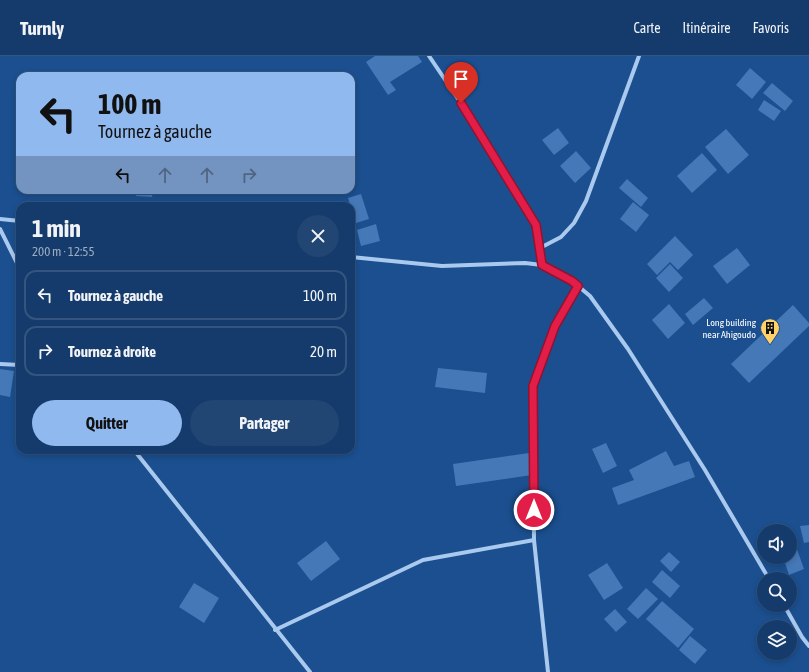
<!DOCTYPE html>
<html lang="fr">
<meta charset="utf-8">
<style>
:root{--surface:#143b6b;--page:#214673;--text:#f1f3f6;--muted:#9dadc1;--line:#33557e;--accent:#90b9f0}
body{margin:0;font-family:"Asap Condensed",sans-serif;background:var(--page);color:var(--text);height:100vh;display:flex;flex-direction:column;font-size:15px;white-space:nowrap}
*{box-sizing:border-box;margin:0}
p{font-size:13px;color:var(--muted)}
.icon{flex:none;width:22px;height:22px;fill:none;stroke:currentColor;stroke-width:2;stroke-linecap:round;stroke-linejoin:round}
.map{position:relative;flex:1;overflow:hidden}
.sheet{position:absolute;left:16px;top:146px;width:339px;height:252px;display:flex;flex-direction:column;background:var(--surface);border-radius:12px;box-shadow:0 2px 6px #0003,0 0 0 1px var(--line)}
.sheet>*{flex:none}
.hud{position:absolute;left:16px;top:16px;width:339px;height:122px;border-radius:12px;box-shadow:0 2px 6px #0003,0 0 0 1px var(--line);background:#90b9f0;color:#111;overflow:hidden}
.buttons{position:absolute;left:757px;top:468px;display:grid;gap:8px}
.buttons a{display:grid;place-items:center;width:40px;height:40px;border-radius:50%;background:var(--surface);box-shadow:0 2px 6px #0003,0 0 0 1px var(--line);font-size:20px}
.pin{position:absolute;display:grid;place-items:center;width:34px;height:34px;color:#fff;margin:-41px -17px;border-radius:50% 50% 50% 0;rotate:-45deg;box-shadow:0 0 4px #0007}
.pin .icon{rotate:45deg}
.me{position:absolute;width:44px;margin:-22px;rotate:0deg;stroke-linejoin:round;filter:drop-shadow(0 0 3px #0008)}
.turn{display:flex;align-items:center;gap:14px;height:84px;padding:0 16px;font-size:18px}
.turn .icon{width:52px;height:52px;stroke-width:2.5}
.turn b{display:block;font-size:28px;line-height:34px}
.lanes{display:flex;align-items:center;height:38px;padding:0 16px;background:#0003;justify-content:center;gap:20px;direction:ltr}
.lanes .off{opacity:.35}
.round{display:grid;place-items:center;flex:none;width:42px;height:42px;border-radius:21px;background:var(--page)}
.overview{display:flex;align-items:center;justify-content:space-between;height:68px;padding:0 16px}
h1{font-size:24px;font-weight:700;line-height:30px}
.action{display:flex;gap:8px;margin-top:auto;padding:8px 16px}
.action a{flex:1;height:46px;border-radius:24px;background:var(--accent);color:#111;font-size:16px;font-weight:700;line-height:46px;text-align:center}
.action a+a{background:var(--page);color:var(--text)}
ul{padding:0;list-style:none}
li{display:flex;align-items:center;gap:12px;height:50px;margin:0 8px 6px;padding:0 8px;border:2px solid var(--line);border-radius:12px}
li div{flex:1}
li b{display:block;font-size:15px}
li em{font-style:normal}
header{display:flex;align-items:center;gap:24px;box-sizing:border-box;height:56px;padding:0 20px;background:var(--surface);border-bottom:1px solid var(--line)}
header strong{font-size:19px}
nav{display:flex;gap:22px;margin-inline-start:auto;font-size:14px}
.map>svg:first-child{display:block}
.building{fill:#4478b7}
.lines{fill:none;stroke-linecap:round;stroke-linejoin:round}
.minor{stroke:#a9c9ee;stroke-width:4}
.route-casing{stroke:#92132f;stroke-width:10}
.route{stroke:#e11d48;stroke-width:7}
.labels{text-anchor:middle;stroke-width:4;stroke-linejoin:round;paint-order:stroke}
.poi-label{font-size:10px;fill:#fff;stroke:#1b4f8f;text-anchor:end}
</style>
<header>
<strong>Turnly</strong>
<nav><a>Carte</a><a>Itinéraire</a><a>Favoris</a></nav>
</header>
<div class="map">
<svg width="809" height="616" viewBox="0 0 809 616">
<rect width="100%" height="100%" fill="#1b4f8f"/>
<g class="building">
<path d="M375,0H418L422,6L390,26L396,34L388,39L366,6Z"/>
<path d="M750,12L766,26L752,43L736,29Z"/>
<path d="M772,27L793,45L785,55L763,37Z"/>
<path d="M764,44L781,55L774,65L758,54Z"/>
<path d="M558,72L569,87L554,99L542,84Z"/>
<path d="M726,73L749,99L728,118L705,91Z"/>
<path d="M576,95L591,112L575,127L560,110Z"/>
<path d="M702,97L717,114L692,137L677,120Z"/>
<path d="M627,123L648,142L641,151L619,132Z"/>
<path d="M137,134H153L152,141L136,140Z"/>
<path d="M361,138L369,163L356,167L348,142Z"/>
<path d="M633,146L649,159L636,176L620,163Z"/>
<path d="M376,168L380,185L361,190L357,174Z"/>
<path d="M675,180L693,199L678,214L670,206L657,219L647,208Z"/>
<path d="M737,192L750,209L727,228L713,210Z"/>
<path d="M670,208L683,222L669,236L656,222Z"/>
<path d="M704,242L713,252L693,269L685,258Z"/>
<path d="M669,248L685,267L668,283L652,264Z"/>
<path d="M793,249L809,267V270L749,327L731,308Z"/>
<path d="M438,312L487,317L485,337L435,331Z"/>
<path d="M0,313L14,315L10,341L0,339Z"/>
<path d="M606,387L617,410L603,417L592,393Z"/>
<path d="M666,395L674,410L689,405L695,421L618,449L612,432L634,424L629,414Z"/>
<path d="M529,397L532,419L456,430L453,408Z"/>
<path d="M809,469V486L804,487L800,470Z"/>
<path d="M793,482L804,513L789,519L783,501H790V483Z"/>
<path d="M326,485L340,503L311,525L297,507Z"/>
<path d="M669,496L680,506L671,516L660,505Z"/>
<path d="M607,507L623,532L604,544L588,519Z"/>
<path d="M662,514L680,530L670,542L652,526Z"/>
<path d="M194,527L219,542L204,567L179,551Z"/>
<path d="M646,532L658,543L638,563L627,553Z"/>
<path d="M662,545L694,573L678,592L646,563Z"/>
<path d="M615,553L627,566L616,576L604,563Z"/>
<path d="M690,580L707,594L695,608L679,594Z"/>
</g>
<g class="lines">
<g class="minor">
<path d="M429,0L477,71L536,169L542,209"/>
<path d="M0,163L20,165"/>
<path d="M0,173L20,213"/>
<path d="M540,192L561,181L574,167L586,145L639,0"/>
<path d="M351,201L442,210L525,207L542,209L572,225L590,240L628,293L705,414L769,523"/>
<path d="M0,308L20,309"/>
<path d="M134,394L310,616"/>
<path d="M784,549L802,581L809,590"/>
<path d="M275,574L423,504L534,484"/>
<path d="M548,616L534,484L533,330L555,270L578,230"/>
</g>
</g>
<g class="lines">
<g class="route-casing">
<path id="route" d="M461,47L536,169L542,209L572,225L578,230L555,270L533,330L534,454"/>
</g>
<use href="#route" class="route"/>
</g>
<defs>
<g id="building-pin" transform="scale(1)"><path d="M0 17L-7.5 6A9.5 9.5 0 1 1 7.5 6Z" fill="#ffd166" stroke="#1b4f8f"/><path d="M-4-6H4V6H1V3H-1V6H-4ZM-2.5-4.3h1.7v1.8h-1.7ZM.8-4.3h1.7v1.8H.8ZM-2.5-1h1.7V.8h-1.7ZM.8-1h1.7V.8H.8Z" fill="#111"/></g>
</defs>
<g fill-rule="evenodd">
<use href="#building-pin" x="770" y="272"/>
</g>
<g class="labels">
<g class="poi-label">
<text x="756" y="270">Long building<tspan x="756" dy="12">near Ahigoudo</tspan></text>
</g>
</g>
</svg>
<div class="buttons">
<a><svg class="icon" aria-label="sound" viewBox="0 0 24 24"><path d="M4 9h4l5-4v14l-5-4H4zM17 9q2 3 0 6"/></svg></a>
<a><svg class="icon" aria-label="search" viewBox="0 0 24 24"><circle cx="10" cy="10" r="6"/><path d="M15 15l6 6"/></svg></a>
<a><svg class="icon" aria-label="layers" viewBox="0 0 24 24"><path d="M12 4l9 5-9 5-9-5zM3 14l9 5 9-5"/></svg></a>
</div>
<div class="pin" style="left:461px;top:47px;background:#d93025"><svg class="icon" aria-label="arrive" viewBox="0 0 24 24"><path d="M6 21V4h12l-3 4 3 4H6"/></svg></div>
<svg class="me" style="left:534px;top:454px" viewBox="-20 -20 40 40"><circle r="17" fill="#e11d48" stroke="#fff" stroke-width="3"/><path d="M0-11L8 9 0 5-8 9z" fill="#fff"/></svg>
<div class="hud">
<div class="turn"><svg class="icon" aria-label="left" viewBox="0 0 24 24"><path d="M17 20v-9H6M10 6l-5 5 5 5"/></svg><div><b>100 m</b>Tournez à gauche</div></div>
<div class="lanes"><svg class="icon" aria-label="left" viewBox="0 0 24 24"><path d="M17 20v-9H6M10 6l-5 5 5 5"/></svg><svg class="icon off" aria-label="ahead" viewBox="0 0 24 24"><path d="M12 20V5M6 11l6-6 6 6"/></svg><svg class="icon off" aria-label="ahead" viewBox="0 0 24 24"><path d="M12 20V5M6 11l6-6 6 6"/></svg><svg class="icon off" aria-label="right" viewBox="0 0 24 24"><path d="M7 20v-9h11M14 6l5 5-5 5"/></svg></div>
</div>
<section class="sheet">
<div class="overview"><div><h1>1 min</h1><p>200 m · 12:55</p></div><a class="round"><svg class="icon" aria-label="close" viewBox="0 0 24 24"><path d="M6 6l12 12M18 6L6 18"/></svg></a></div>
<ul>
<li><svg class="icon" aria-label="left" viewBox="0 0 24 24"><path d="M17 20v-9H6M10 6l-5 5 5 5"/></svg><div><b>Tournez à gauche</b></div><em>100 m</em></li>
<li><svg class="icon" aria-label="right" viewBox="0 0 24 24"><path d="M7 20v-9h11M14 6l5 5-5 5"/></svg><div><b>Tournez à droite</b></div><em>20 m</em></li>
</ul>
<div class="action"><a>Quitter</a><a>Partager</a></div>
</section>
</div>
